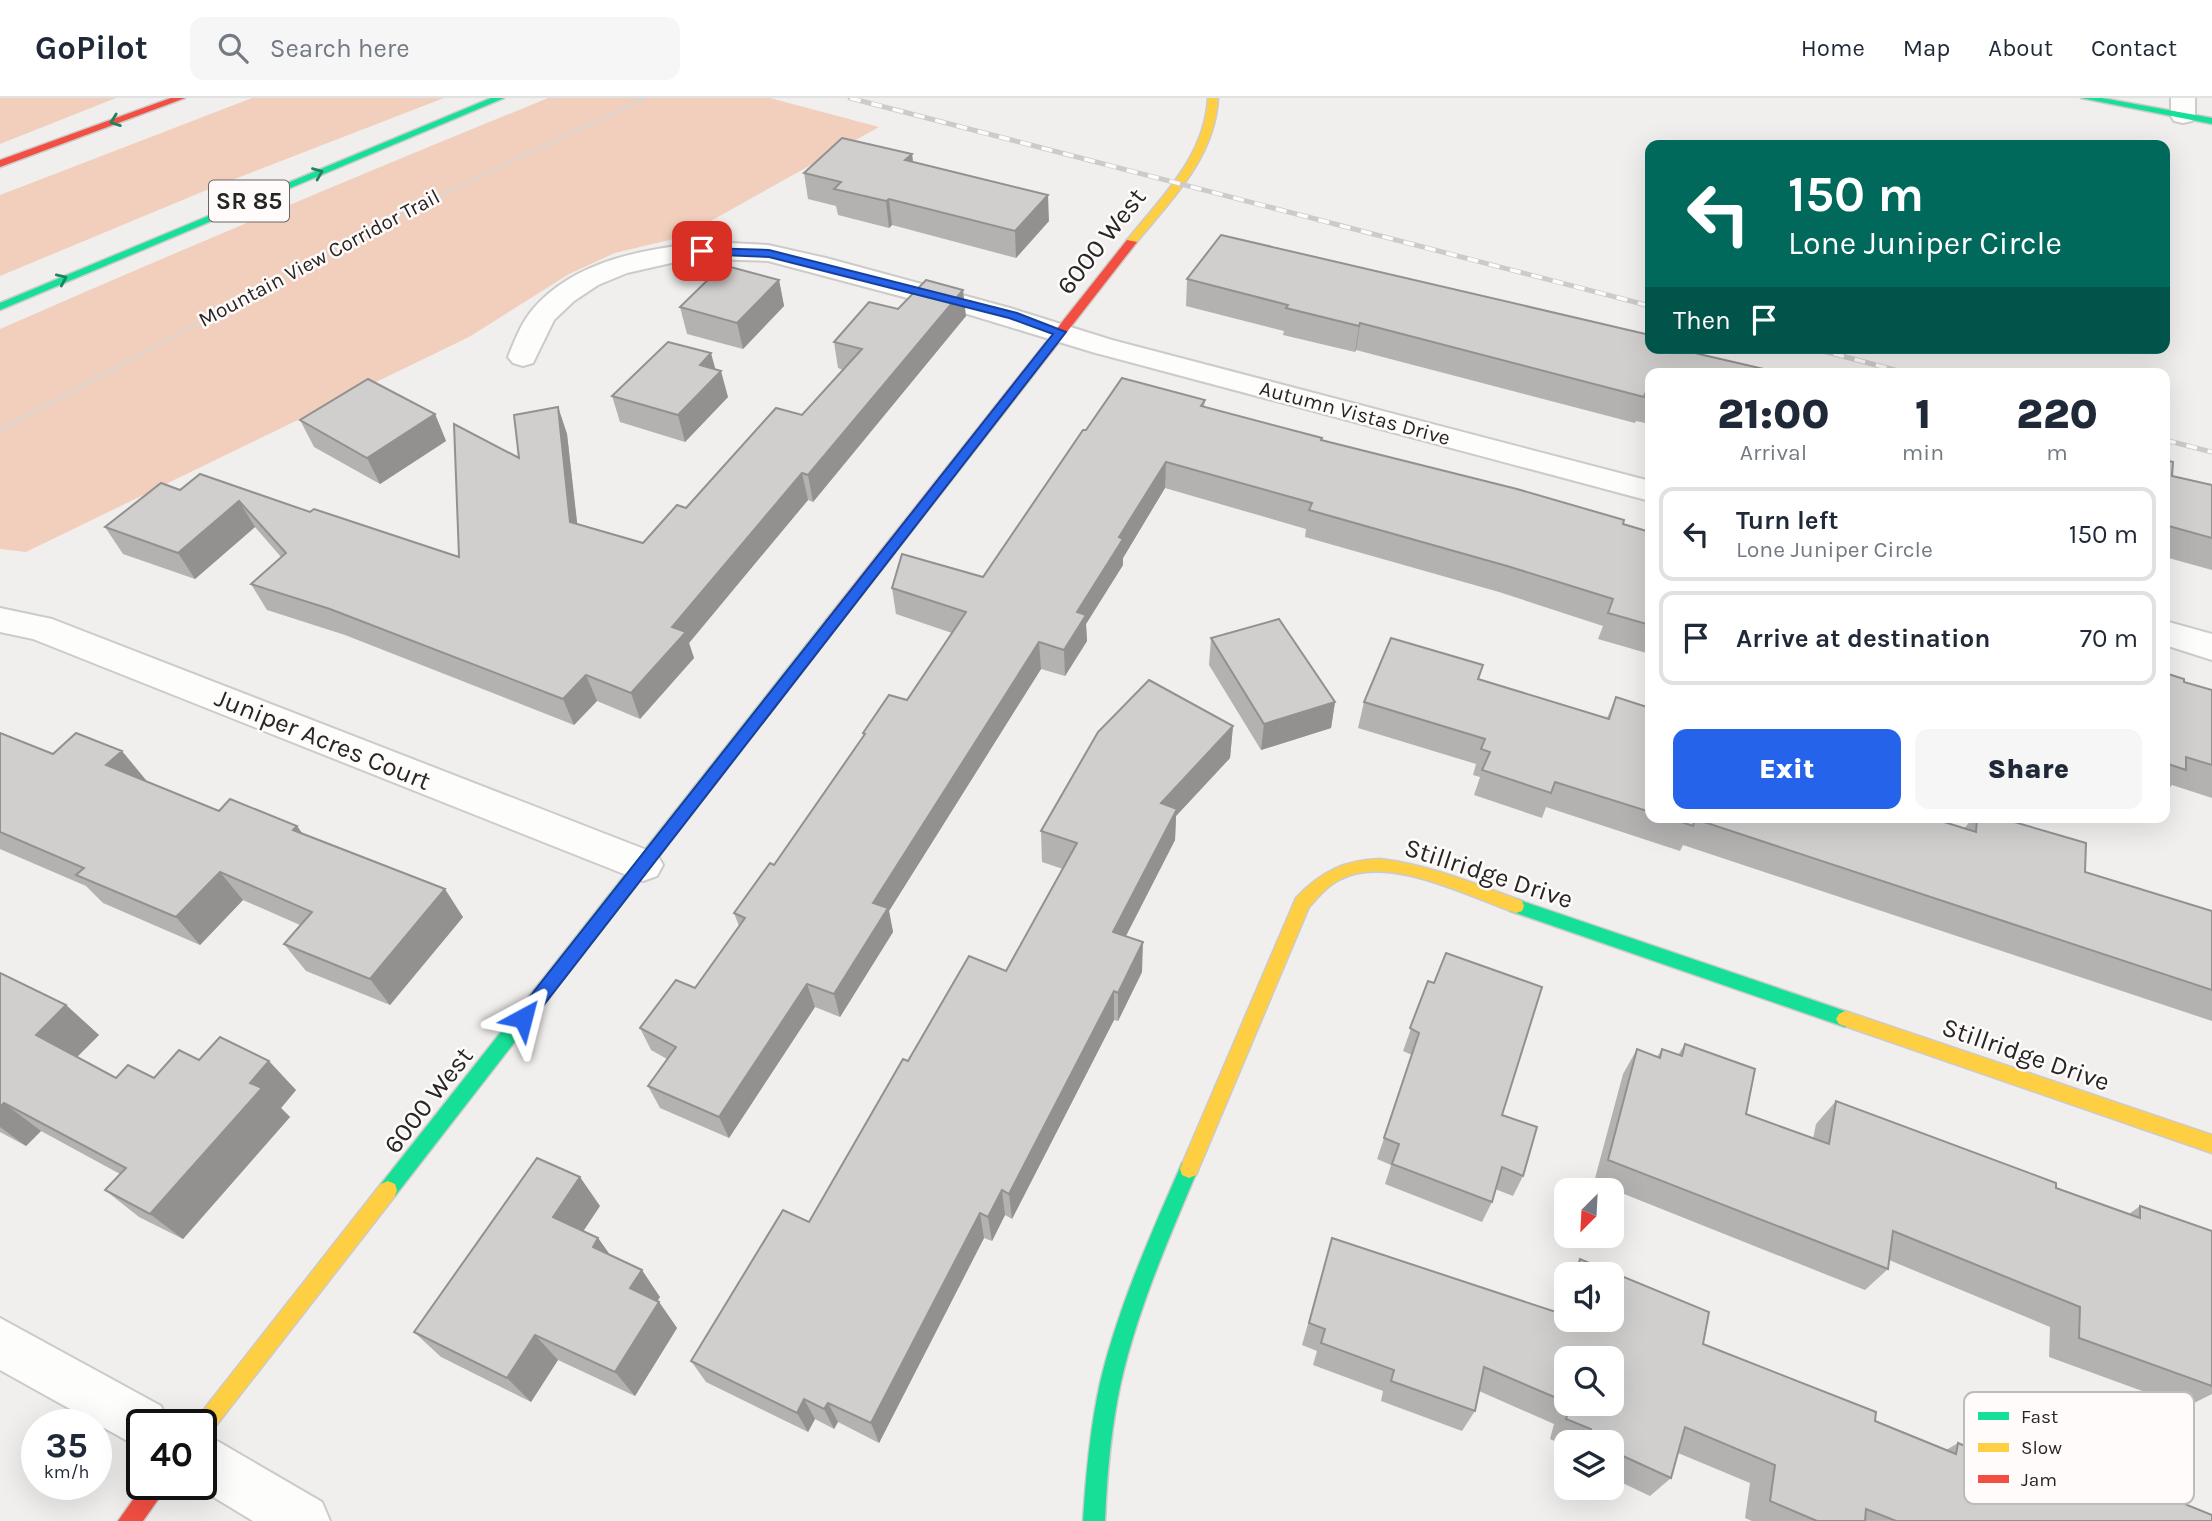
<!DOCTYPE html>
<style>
:root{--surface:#fff;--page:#f6f6f7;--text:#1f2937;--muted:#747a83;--line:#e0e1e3;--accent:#2563eb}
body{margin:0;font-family:Karla,sans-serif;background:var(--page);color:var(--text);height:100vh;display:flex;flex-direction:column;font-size:26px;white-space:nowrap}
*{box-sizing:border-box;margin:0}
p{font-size:23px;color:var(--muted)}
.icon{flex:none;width:38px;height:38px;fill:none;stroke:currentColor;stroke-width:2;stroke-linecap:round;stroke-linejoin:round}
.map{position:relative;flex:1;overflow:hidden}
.details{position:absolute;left:1645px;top:270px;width:525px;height:455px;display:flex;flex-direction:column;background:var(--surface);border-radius:14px;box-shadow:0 7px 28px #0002}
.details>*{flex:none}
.top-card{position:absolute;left:1645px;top:42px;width:525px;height:214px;border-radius:14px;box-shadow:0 7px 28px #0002;background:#00695c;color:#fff;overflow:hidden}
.needle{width:46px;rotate:204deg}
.controls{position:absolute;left:1554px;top:1080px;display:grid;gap:14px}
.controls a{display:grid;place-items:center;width:70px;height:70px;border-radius:14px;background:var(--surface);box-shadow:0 7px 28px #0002;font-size:35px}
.speed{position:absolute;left:21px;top:1311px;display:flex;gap:14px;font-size:35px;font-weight:700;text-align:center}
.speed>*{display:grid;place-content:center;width:91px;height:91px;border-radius:50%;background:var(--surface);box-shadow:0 7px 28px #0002;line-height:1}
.speed small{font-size:18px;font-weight:400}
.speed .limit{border:4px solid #111;border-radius:10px;background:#fff;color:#111}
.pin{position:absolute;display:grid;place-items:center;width:60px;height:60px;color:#fff;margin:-30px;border-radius:14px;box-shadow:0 4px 10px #0006}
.me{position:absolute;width:77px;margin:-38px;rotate:38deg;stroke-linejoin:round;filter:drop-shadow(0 0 5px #0008)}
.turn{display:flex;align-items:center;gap:24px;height:147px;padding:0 28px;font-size:32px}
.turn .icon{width:91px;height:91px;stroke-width:2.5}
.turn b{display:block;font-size:49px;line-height:60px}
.then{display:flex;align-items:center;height:66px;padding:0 28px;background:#0003;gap:14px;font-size:26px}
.eta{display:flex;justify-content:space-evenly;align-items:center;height:119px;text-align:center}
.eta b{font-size:42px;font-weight:800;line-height:49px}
.primary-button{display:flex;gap:14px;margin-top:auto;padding:14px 28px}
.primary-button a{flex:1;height:80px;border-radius:14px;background:var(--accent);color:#fff;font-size:28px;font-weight:800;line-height:80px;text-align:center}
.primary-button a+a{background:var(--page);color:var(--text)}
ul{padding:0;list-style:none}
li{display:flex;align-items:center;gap:21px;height:94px;margin:0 14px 10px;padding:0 14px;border:4px solid var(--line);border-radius:14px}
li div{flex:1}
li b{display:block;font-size:26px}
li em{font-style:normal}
header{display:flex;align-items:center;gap:42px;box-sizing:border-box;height:98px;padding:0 35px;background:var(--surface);border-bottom:2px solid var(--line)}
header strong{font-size:33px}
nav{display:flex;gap:38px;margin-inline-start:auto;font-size:24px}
.search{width:490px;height:63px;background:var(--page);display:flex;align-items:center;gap:18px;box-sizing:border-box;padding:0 24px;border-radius:14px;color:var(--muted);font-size:26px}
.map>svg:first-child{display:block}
.green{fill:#f2cfbd}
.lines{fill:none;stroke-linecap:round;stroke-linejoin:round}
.street-casing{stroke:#cccbc9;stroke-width:4}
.fast-casing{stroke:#cccbc9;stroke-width:3}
.slow-casing{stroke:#cccbc9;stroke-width:3}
.jam-casing{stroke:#cccbc9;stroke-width:3}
.path{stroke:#d6d6d4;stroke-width:3.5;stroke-dasharray:3.5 2.5;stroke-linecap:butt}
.street{fill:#fdfdfc;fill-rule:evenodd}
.fast{fill:#16e098;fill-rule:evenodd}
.slow{fill:#ffcf43;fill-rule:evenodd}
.jam{fill:#f24e42;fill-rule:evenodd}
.rail-casing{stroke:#cccbca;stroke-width:5}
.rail{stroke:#fffbfa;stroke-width:3.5;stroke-dasharray:11;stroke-linecap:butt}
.wall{fill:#b3b2b1;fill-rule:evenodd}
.shaded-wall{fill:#929190}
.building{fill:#d0cfce;stroke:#929190;stroke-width:2}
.oneway{stroke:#1e835e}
.route{fill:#2563eb;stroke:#184099;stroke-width:2}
.labels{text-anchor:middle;stroke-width:5;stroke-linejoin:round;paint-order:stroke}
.far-street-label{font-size:21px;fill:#272625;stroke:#fffbfa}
.shield{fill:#fffbfa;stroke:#686665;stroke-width:2}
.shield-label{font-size:24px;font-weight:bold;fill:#272625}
.street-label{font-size:26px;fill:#272625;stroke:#fffbfa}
.key{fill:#fffbfa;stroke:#bebbba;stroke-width:2}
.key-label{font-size:19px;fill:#272625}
</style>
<header>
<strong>GoPilot</strong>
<div class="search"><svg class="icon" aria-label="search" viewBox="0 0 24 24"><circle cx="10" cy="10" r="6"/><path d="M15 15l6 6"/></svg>Search here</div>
<nav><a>Home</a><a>Map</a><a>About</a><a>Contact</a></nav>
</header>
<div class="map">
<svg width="2212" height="1423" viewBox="0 0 2212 1423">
<rect width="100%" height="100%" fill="#f1efed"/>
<g class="green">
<path d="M0,0H116L0,46Z"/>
<path d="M252,0H444L214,89L0,178V97Z"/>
<path d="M548,0H770L879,29L682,139L615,155L569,176L469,239L26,454L0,451V231C182,151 365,75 548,0Z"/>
</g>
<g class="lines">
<g class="street-casing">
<g id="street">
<path d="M2171,0H2195V18L2192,23L2183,25L2174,23L2171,18Z"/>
<path d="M711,144L768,147L826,160L1010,210L1112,242L1650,383V403L1092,254L964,215L768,163L711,161L680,163L627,175L598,187L574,203L554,222L533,265L523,268L513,265L508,259C515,242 521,225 533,211C576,161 649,150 711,144Z"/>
<path d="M0,510L52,521L657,756L663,767L657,778L643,783L629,778L33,541L0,534Z"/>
<path d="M2165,523L2212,536V562L2165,547Z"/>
<path d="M0,1220L161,1308L168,1326H142V1351L0,1272Z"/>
<path d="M201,1336L219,1344L322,1404L330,1423H253L192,1386H201Z"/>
</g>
</g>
<g class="fast-casing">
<g id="fast">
<path d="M491,0H504L0,212V205Z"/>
<path d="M2081,0H2102L2212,20V26Z"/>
<path d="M831,521L836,522L838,526L836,530L395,1098L388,1101L381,1098L379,1092L381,1086L826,522Z"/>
<path d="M1516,801L1845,913L1851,916L1854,921L1851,926L1845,929L1510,813L1508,808L1510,803Z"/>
<path d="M1189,1062L1196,1065L1198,1071C1169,1140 1138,1210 1121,1284C1111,1330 1107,1376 1105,1423H1083C1086,1376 1090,1331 1100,1285C1118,1209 1151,1136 1182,1065Z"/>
</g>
</g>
<g class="slow-casing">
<g id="slow">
<path d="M1208,0H1218C1215,60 1171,102 1135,146H1127V142C1162,99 1205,58 1208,0Z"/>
<path d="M1380,761C1430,767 1475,786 1522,803L1524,808L1522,813L1516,815C1470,799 1388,756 1341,781C1328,787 1318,799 1309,809L1196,1077L1189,1080L1182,1077L1180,1071L1296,800C1321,774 1344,762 1380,761Z"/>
<path d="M1845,913L2212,1037V1055L1839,926L1836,921L1839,916Z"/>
<path d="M388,1083L395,1086L397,1092L395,1098L208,1338L201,1341V1326H192L194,1324L381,1086Z"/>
</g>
</g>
<g class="jam-casing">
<g id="jam">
<path d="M171,0H185L0,69V62Z"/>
<path d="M1127,142L1137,144L836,530H826L824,526L826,522Z"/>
<path d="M144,1386H169L143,1423H118Z"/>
</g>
</g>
<path class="path" d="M0,332L399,117L645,0"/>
<use href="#street" class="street"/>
<use href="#fast" class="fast"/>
<use href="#slow" class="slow"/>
<use href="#jam" class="jam"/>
<g class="rail-casing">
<g id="rail">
<path d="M850,0L1650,208"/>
<path d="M1812,250L1906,275"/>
<path d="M2165,342L2212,354"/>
</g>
</g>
<use href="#rail" class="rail"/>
</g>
<g class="wall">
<path d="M912,56L913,64L1049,123L1016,160L892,127L889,130L838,117L836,108L808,101L804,75Z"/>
<path d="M1187,181L1650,275V326L1636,323L1635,325L1356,252L1355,254L1283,237L1284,233L1186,208Z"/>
<path d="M779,182L784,208L743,251L687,236L680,209Z"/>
<path d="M898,211L966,218L813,404L808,402L689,545L694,560L640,621L597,603L574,627L345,537L267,512L251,486L281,459L255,429L195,481L123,456L105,429L180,392L310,414L459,459L519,360L558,309L567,336L577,426L643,445L802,317L843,272L838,270L834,244Z"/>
<path d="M715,271L728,299L685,344L620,324L612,298Z"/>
<path d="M1205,302L1204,309L1322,343L1650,434V556L1598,541L1603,528L1499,494L1305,439L1306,431L1165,390L1123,460V467L1086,526L1087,543L1065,578L1041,571L889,813L893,834L840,919L815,909L729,1040L660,1010L648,988L667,961L651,952L640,930L695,890L739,828L734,815L774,767L863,639V635L907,602L952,535L896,516L892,490L983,479L1086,332Z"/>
<path d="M435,316L446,343L380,386L314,349L300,322Z"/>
<path d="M2165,362L2172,378L2212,387V472L2165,459Z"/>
<path d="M1211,540L1335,604L1331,630L1261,652L1209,567Z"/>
<path d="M1483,567L1479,581L1607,620L1616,599L1650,610V719H1928L1964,731L1973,719H1997L2085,774L2212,813V923L1683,747L1680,753L1546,709L1542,720L1474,697L1480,679L1473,677L1476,666L1358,630L1364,604Z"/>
<path d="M2165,575L2184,584L2212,592V700L2172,687L2165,695Z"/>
<path d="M1233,628L1230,660L1176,718L1175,742L1126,838L1142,874L1118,923L1114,922L1012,1121L1005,1117L992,1143L984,1140L879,1345L838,1324L834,1331L815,1321L808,1334L706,1284L691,1263L809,1124L908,963L1006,873L1063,771L1042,764L1041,733Z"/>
<path d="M0,635L53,656L146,682L145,683L219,713L297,728L303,736L463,819L390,907L306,873L284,846L300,827L243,802L200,847L103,805L86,788L0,751Z"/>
<path d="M0,875L66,907L99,937L77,959L116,980H154L199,962L296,992L281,1010L290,1019L183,1141L139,1119L105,1092L120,1076L41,1033L26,1048L0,1034Z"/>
<path d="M1428,883L1502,1017L1523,1078L1513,1098L1495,1091L1492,1104L1482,1124L1385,1086L1391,1067L1377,1061L1412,957L1403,953Z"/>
<path d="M1685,946L1746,1016L1813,1041L1816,1026L1836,1003L2056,1090L2129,1116L2140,1108L2212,1133V1296L2186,1309L2049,1259L2050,1229L1889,1162L1888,1171L1865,1192L1594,1084L1623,976L1637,951L1657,959L1662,951L1678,957Z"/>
<path d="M600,1108L583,1133L598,1140L609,1156L660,1199L657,1203L659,1204L677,1230L635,1298L558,1262L531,1304L441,1259L414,1234Z"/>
<path d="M1332,1140L1556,1214L1564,1185L1566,1182V1222H1612V1176H1570L1580,1161L1709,1214L1703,1246L1876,1314L1875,1323L1946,1352L1958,1345L2044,1381L2079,1363L2212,1417V1423H1752L1745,1420L1750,1385L1678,1355L1671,1380L1650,1398L1612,1380V1344H1566V1348L1550,1341L1554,1326L1479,1293L1475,1313L1462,1333L1381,1303L1383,1293L1313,1267L1317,1253L1302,1247ZM1566,1260H1612V1306H1566Z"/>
</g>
<g class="shaded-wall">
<path d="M912,56L915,82L905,62Z"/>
<path d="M1048,97L1049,123L1016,160L1015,133Z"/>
<path d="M889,101L892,127L889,130L886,103Z"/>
<path d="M779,182L784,208L743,251L737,225Z"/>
<path d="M963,192L966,218L813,404L808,377Z"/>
<path d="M1360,225L1356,252L1355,254L1359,228Z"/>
<path d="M711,255L717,277L721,273L728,299L685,344L678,317L700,267Z"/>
<path d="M558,309L567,336L580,450L570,424Z"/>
<path d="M435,316L446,343L380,386L367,360Z"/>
<path d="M1166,364L1165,390L1123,460V467L1086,526L1087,543L1065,578L1064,552L1077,514L1119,439Z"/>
<path d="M802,375L808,402L689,545L694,560L640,621L631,595L672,529Z"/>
<path d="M239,403L255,429L195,481L178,455Z"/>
<path d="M1039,544L1041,571L889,813L893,834L840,919L834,896L873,805Z"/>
<path d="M586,577L597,603L574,627L563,601Z"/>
<path d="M1335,604L1331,630L1261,652L1264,626Z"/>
<path d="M1233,628L1230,660L1176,718L1175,742L1113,863V834L1161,705Z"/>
<path d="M122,653L146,682L130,696L106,667Z"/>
<path d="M297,728L317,757L293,732Z"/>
<path d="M220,774L243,802L200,847L176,819Z"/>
<path d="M445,791L463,819L390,907L370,881Z"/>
<path d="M1143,844L1142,874L1118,923V895Z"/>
<path d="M807,886L815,909L729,1040L719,1019Z"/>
<path d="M1114,893V922L1012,1121L1009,1096Z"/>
<path d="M66,907L99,937L70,966L36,937Z"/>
<path d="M269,963L296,992L281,1010L290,1019L183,1141L150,1116L250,985Z"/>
<path d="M4,1005L41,1033L26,1048L0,1029V1009Z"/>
<path d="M580,1079L600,1108L574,1147L553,1119Z"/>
<path d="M1002,1092L1005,1117L992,1143L988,1119Z"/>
<path d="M980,1115L984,1140L879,1345L871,1325Z"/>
<path d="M598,1140L618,1168L593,1149Z"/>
<path d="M642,1172L660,1199L649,1216L630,1190Z"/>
<path d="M659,1204L677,1230L635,1298L615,1274Z"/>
<path d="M535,1237L558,1262L531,1304L507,1280Z"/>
<path d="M804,1301L815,1321L808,1334L797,1315Z"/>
<path d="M828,1305L838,1324L834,1331L824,1311Z"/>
</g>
<g class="building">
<path d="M842,40L912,56L905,62L1048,97L1015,133L889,101L886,103L834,91L841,84L804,75Z"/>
<path d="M1221,137L1650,237V250H1673L1781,275H1650V297L1645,296L1644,299L1360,225L1359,228L1286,210L1288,207L1187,181Z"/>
<path d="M723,167L779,182L737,225L680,209Z"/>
<path d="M926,182L963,192L808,377L802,375L672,529L686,534L631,595L586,577L563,601L330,511L251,486L286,455L239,403L178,455L105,429L161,385L180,392L200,376L310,414L314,411L459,459L454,326L519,360L514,317L558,309L570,424L643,445L677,407L686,410L776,310L802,317L862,251L834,244L869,204L898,211Z"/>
<path d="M668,244L711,255L700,267L721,273L678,317L612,298Z"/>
<path d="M1122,280L1205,302L1201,308L1322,340L1321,342L1517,391L1624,422L1623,426L1650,434V527L1608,515L1613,501L1507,468L1309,412L1312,405L1166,364L1119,439L1123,441L1077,514L1086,517L1064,552L1039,544L873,805L888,810L834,896L807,886L719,1019L648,988L676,949L640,930L676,882L695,890L745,820L734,815L770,765L774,767L865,636L863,635L889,597L907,602L966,514L892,490L902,456L983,479L1083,332H1086Z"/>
<path d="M368,281L435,316L367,360L300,322Z"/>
<path d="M2165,362L2173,364L2172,378L2212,387V440L2165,427Z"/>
<path d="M1279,521L1335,604L1264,626L1211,540Z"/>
<path d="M1391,540L1483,567L1478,581L1609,621L1616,599L1650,610V714L1555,684L1551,695L1482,672L1490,654L1481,651L1485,641L1364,604Z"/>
<path d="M2165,575L2184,581V584L2212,592V667L2186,659V672L2165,665Z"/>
<path d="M1149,582L1233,628L1161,705L1177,711L1113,834L1143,844L1118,895L1114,893L1009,1096L1002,1092L988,1119L980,1115L871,1325L828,1305L824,1311L804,1301L797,1315L691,1263L783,1112L809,1124L903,961L908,963L969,858L1006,873L1077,745L1041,733L1098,634Z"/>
<path d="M0,635L53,656L76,635L122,653L106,667L219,713L230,701L297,728L293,732L445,791L370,881L284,846L312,814L220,774L176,819L76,777L84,770L0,734Z"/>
<path d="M1667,719H1928L1976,734L1977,719H1997L2086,745L2085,774L2212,813V892L1695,721L1693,728Z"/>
<path d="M1446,855L1542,889L1502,1017L1537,1029L1523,1078L1502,1069L1492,1104L1392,1066L1399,1046L1384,1040L1419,935L1410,930L1428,883L1434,885Z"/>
<path d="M0,875L66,907L36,937L116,980L128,967L154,980L179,952L199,962L220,939L269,963L250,985L262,990L150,1116L105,1092L126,1070L4,1005L0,1009Z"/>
<path d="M1685,946L1755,971L1746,1016L1829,1046L1836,1003L2056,1085V1090L2140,1120V1108L2212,1133V1288L2079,1240L2080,1209L1893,1133L1888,1171L1608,1062L1637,951L1660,960L1662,951L1682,958Z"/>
<path d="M537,1060L580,1079L553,1119L598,1140L593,1149L642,1172L630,1190L659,1204L615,1274L535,1237L507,1280L414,1234Z"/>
<path d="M1332,1140L1565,1217L1566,1213V1222H1612V1176H1576L1580,1161L1709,1214L1703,1246L1876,1314L1875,1323L1956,1356L1958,1345L2077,1395L2079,1363L2212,1417V1423H1896L1866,1411L1865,1423H1817L1770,1403L1775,1367L1685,1329L1671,1380L1612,1353V1344H1591L1588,1343L1591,1331L1566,1321L1571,1306H1612V1260H1566V1304L1484,1269L1475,1313L1391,1283L1394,1272L1321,1245L1325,1231L1309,1225Z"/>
</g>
<defs><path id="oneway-chevron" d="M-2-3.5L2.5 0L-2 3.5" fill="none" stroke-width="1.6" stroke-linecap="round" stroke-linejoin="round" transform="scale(1.75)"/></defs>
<g class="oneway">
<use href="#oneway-chevron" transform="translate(115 23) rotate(160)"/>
<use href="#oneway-chevron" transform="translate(318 75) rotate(-22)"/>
<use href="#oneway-chevron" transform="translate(62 181) rotate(-24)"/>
</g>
<path class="route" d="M702,150L769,152L1017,215L1066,234L529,926L523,928L517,926L514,920L517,915L1053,236L1009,220L769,159L698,156L696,153Z"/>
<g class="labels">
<g class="far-street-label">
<text transform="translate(319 160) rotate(-28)" y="7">Mountain View Corridor Trail</text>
<text transform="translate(1355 315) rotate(15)" y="7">Autumn Vistas Drive</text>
</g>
<rect class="shield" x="209" y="82.5" width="80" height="41" rx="5"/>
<g class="shield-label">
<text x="249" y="111">SR 85</text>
</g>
<g class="street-label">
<text transform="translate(1101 143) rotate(-52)" y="9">6000 West</text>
<text transform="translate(323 641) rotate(22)" y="9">Juniper Acres Court</text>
<text transform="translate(1489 775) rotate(18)" y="9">Stillridge Drive</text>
<text transform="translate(2026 956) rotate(19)" y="9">Stillridge Drive</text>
<text transform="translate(428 1002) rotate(-52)" y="9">6000 West</text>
</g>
</g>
<rect x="1964" y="1294" width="230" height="112" rx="10" class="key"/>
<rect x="1978" y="1314" width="31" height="8" fill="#16e098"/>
<rect x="1978" y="1345" width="31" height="9" fill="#ffcf43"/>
<rect x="1978" y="1377" width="31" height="8" fill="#f24e42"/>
<g class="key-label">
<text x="2021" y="1325">Fast</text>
<text x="2021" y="1356">Slow</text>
<text x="2021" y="1388">Jam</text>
</g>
</svg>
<div class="controls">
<a><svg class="needle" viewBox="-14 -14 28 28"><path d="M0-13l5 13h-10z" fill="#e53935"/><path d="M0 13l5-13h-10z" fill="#747a83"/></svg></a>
<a><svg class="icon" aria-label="sound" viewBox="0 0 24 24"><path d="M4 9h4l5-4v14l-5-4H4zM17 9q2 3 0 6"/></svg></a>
<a><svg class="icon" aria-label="search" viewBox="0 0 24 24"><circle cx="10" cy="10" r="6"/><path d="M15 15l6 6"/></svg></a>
<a><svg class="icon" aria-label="layers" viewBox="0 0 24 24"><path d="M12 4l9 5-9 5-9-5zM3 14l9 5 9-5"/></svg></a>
</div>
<div class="speed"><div>35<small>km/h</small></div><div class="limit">40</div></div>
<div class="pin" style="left:702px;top:153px;background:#d93025"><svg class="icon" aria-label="arrive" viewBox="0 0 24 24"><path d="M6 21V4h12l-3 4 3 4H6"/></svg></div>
<svg class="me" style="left:523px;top:920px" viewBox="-20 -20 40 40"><path d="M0-17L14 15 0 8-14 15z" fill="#2563eb" stroke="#fff" stroke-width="4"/></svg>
<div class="top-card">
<div class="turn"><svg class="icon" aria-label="left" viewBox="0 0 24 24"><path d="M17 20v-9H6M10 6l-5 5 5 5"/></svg><div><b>150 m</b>Lone Juniper Circle</div></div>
<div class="then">Then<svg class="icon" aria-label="arrive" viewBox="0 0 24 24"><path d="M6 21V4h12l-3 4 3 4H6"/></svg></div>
</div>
<section class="details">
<div class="eta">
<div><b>21:00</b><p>Arrival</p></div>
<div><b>1</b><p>min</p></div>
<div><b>220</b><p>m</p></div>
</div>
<ul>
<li><svg class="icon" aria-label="left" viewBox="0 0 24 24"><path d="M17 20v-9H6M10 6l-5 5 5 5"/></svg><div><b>Turn left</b><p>Lone Juniper Circle</p></div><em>150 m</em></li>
<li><svg class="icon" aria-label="arrive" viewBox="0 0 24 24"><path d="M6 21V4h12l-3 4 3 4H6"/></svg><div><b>Arrive at destination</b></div><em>70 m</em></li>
</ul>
<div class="primary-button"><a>Exit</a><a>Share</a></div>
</section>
</div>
